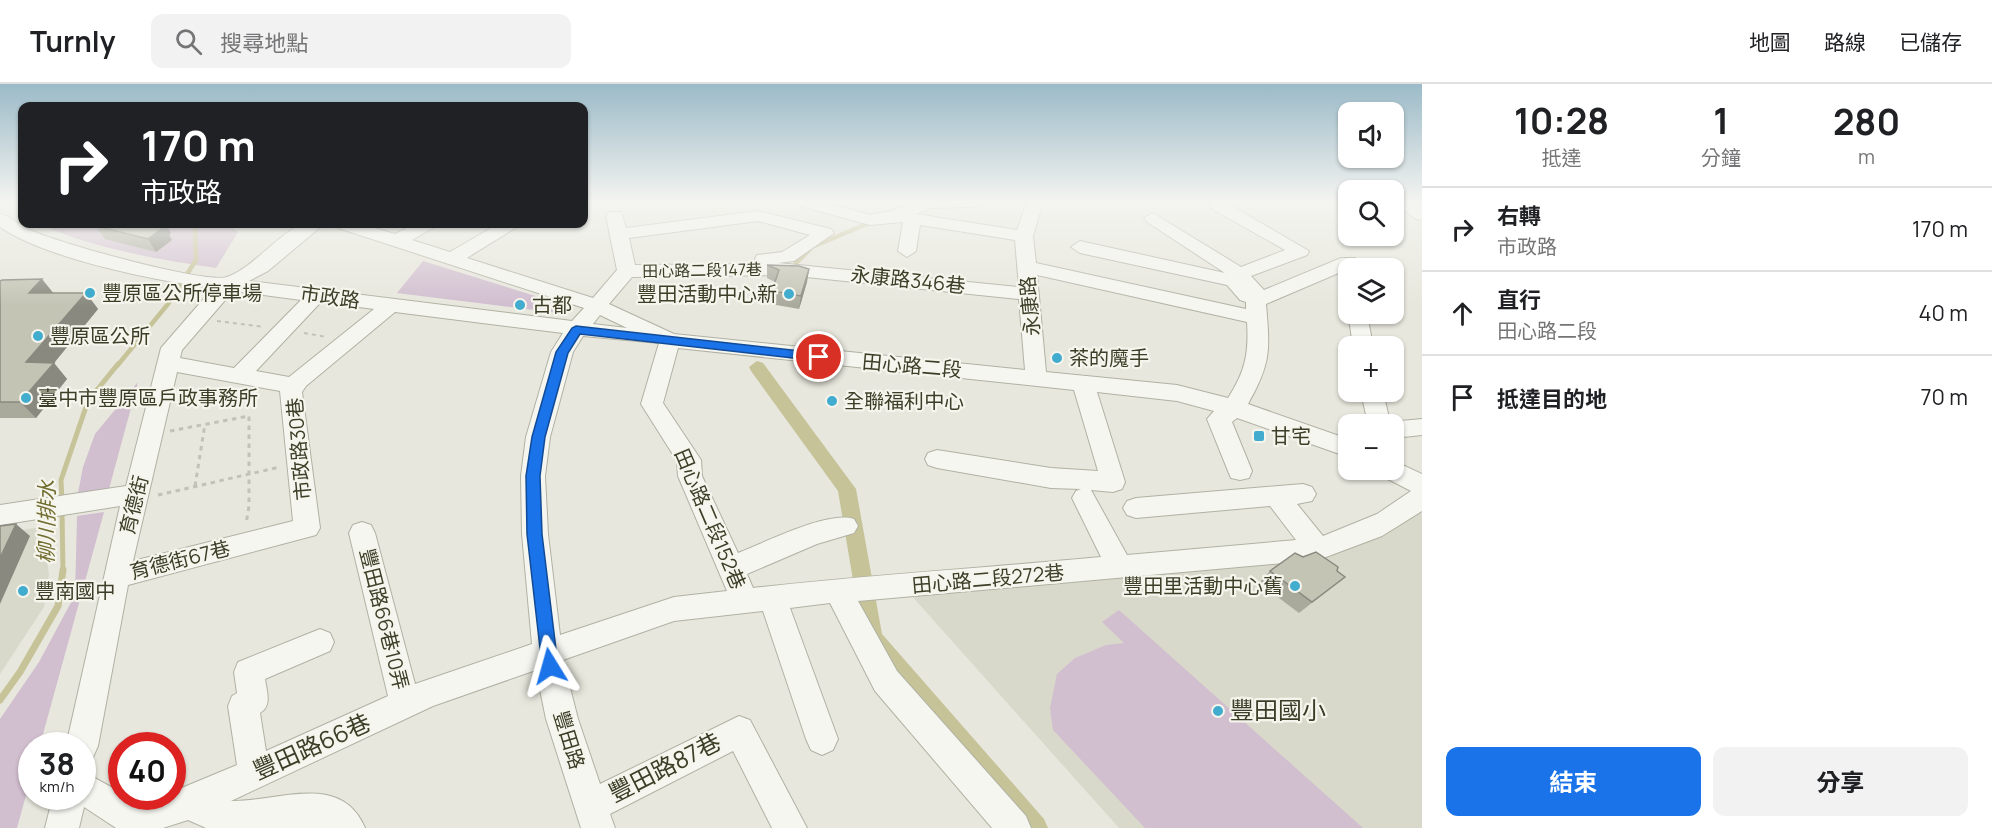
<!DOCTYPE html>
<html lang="zh-TW">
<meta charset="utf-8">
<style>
:root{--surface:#fff;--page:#f2f2f2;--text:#202124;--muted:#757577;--line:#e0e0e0;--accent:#1a73e8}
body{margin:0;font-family:Manrope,"Noto Sans TC",sans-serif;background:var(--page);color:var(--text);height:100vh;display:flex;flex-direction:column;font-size:22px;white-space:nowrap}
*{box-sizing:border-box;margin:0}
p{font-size:20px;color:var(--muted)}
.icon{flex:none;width:33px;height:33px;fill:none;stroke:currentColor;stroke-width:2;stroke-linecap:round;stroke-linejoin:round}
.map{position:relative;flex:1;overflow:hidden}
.details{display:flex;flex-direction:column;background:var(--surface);width:570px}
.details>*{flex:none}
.hud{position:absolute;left:18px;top:18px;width:570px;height:126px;border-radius:12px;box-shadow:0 2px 4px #0004;background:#202124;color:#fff;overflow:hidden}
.controls{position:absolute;left:1338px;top:18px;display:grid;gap:12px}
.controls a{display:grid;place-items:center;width:66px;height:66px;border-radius:12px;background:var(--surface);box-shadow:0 2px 4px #0004;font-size:30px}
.speed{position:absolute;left:18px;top:648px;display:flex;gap:12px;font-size:30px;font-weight:700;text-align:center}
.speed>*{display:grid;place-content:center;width:78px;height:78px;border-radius:50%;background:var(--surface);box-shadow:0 2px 4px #0004;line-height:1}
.speed small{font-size:15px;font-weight:400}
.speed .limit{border:9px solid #d22;background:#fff;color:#111}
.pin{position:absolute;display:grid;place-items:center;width:51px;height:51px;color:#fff;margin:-26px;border:3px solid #fff;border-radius:50%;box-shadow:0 2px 6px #0007}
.me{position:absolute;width:66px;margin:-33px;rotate:352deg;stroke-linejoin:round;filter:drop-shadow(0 0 4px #0008)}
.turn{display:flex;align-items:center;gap:21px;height:126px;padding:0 24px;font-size:27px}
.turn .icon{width:78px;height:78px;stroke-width:2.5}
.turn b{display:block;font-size:42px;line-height:51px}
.eta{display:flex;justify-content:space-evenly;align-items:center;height:102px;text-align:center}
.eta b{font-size:36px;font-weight:700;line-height:42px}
.button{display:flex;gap:12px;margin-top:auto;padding:12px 24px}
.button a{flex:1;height:69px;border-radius:12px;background:var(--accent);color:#fff;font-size:24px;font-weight:700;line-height:69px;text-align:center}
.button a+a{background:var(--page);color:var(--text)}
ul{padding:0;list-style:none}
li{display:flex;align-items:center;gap:18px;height:84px;padding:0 24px;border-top:2px solid var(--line)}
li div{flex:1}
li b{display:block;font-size:22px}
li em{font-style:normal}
header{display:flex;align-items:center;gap:36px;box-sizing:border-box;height:84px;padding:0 30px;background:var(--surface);border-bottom:2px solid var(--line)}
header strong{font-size:28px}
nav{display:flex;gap:33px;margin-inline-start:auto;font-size:21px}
.search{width:420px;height:54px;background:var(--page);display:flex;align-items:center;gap:15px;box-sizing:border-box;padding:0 21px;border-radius:12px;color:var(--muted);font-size:22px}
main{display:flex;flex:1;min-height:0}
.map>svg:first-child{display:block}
.built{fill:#d9d9cb}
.green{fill:#d1becf}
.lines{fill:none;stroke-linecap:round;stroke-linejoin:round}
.stream-far2{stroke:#c7c398;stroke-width:4.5}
.stream-far1{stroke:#c7c398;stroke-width:5}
.stream{stroke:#c7c398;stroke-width:7}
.canal{fill:#c7c398;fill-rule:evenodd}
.minor-casing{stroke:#b1b1a3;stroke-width:2}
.path-far1{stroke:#c1c2b8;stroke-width:2;stroke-dasharray:4 4;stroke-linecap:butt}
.path{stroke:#c1c2b8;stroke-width:3;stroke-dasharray:4.5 4.5;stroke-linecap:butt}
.minor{fill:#f5f6f0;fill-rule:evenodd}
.wall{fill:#a9a99c}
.shaded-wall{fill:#89897f}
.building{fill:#c4c4b5;stroke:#89897f;stroke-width:1.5}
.route{fill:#1a73e8;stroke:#114b97;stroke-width:1.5}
.poi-dot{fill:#41accd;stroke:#f5f5ed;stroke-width:2}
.labels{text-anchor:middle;stroke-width:4.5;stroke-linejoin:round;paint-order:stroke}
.far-street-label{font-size:16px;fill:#3d3e27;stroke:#f5f5ed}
.street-label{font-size:20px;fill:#3d3e27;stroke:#f5f5ed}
.poi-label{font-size:20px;fill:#3d3e27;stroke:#f5f5ed;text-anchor:start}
.water-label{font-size:21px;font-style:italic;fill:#716d31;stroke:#f5f5ed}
.near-poi-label{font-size:24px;fill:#3d3e27;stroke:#f5f5ed;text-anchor:start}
.near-street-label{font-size:24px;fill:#3d3e27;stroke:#f5f5ed}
</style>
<header>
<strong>Turnly</strong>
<div class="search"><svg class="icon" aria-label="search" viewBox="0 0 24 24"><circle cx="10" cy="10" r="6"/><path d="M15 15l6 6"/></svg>搜尋地點</div>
<nav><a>地圖</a><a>路線</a><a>已儲存</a></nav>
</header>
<main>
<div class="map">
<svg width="1422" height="744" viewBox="0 0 1422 744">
<rect width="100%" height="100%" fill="#e7e7dd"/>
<g class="built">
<path d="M1416,426L1422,430V744H1119L910,510L1321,472L1376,455Z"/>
<path d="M42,443L49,490L44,523L0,590V449Z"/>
</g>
<g class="green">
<path d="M40,140H227L238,148L216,184C161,176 90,164 40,140Z"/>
<path d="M423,177L561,220L567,225L559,229L397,209Z"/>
<path d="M138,298L109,405L78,409L83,383L95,350Z"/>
<path d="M104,428L40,661L32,662L31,693L17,744H0V635L39,578L75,511L77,432Z"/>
<path d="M1119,526L1363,744H1145L1053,646L1050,624L1057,590L1075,574L1106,561L1124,559L1102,538Z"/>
</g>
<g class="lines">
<g class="stream-far2">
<path d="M796,179L812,163L869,139"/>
<path d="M117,282L168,220L196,176L195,140"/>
</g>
<g class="stream-far1">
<path d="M62,417L61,396L88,317L118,280"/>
<path d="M62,427L63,487"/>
</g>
<path class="stream" d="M0,616L20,588L58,522L63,486"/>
<path class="canal" d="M757,277L763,279L856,405L882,550L1044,735L1048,744H1018L864,561L838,407L751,287L749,283Z"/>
<g class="minor-casing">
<g id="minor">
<path d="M797,118H824L870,131L891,127L916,118H979L977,122L971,123L930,124L916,130L1017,146L1027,118H1043L1033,152L1036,179L1246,225V218L1240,216L1227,201L1080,169L1071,163L1080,157L1225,189L1147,138L1144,134L1153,129L1241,183L1285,166L1214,126L1208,119L1229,118L1228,120L1309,167L1307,171L1251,192L1264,206L1341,174H1355L1357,178L1355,182L1266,220C1270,267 1271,279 1248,320L1348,355V373L1237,334L1232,338L1252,387L1249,394L1240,396L1231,394L1228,387L1207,335L1214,327L1177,317L1097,308L1125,398L1122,405L1113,408L1091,406L1127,471L1296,456L1270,422L1136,434L1127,431L1123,424L1127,417L1136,414L1303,400L1312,403L1316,410L1312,417L1297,420L1323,452L1377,430L1411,407L1384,393L1381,386H1394V377L1422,390V427L1382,452L1318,476L858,517L897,587L1026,732L1031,744H992L875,607L830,519L790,524L838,655L833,666L822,671L811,666L806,655L763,527L674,537L563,576L578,635L600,700L739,632L750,636L807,744H772L733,667L610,730L615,744H581L546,635L536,586L433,622L231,717C278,718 341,687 365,744H206L188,736L163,744H116L84,723L79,744H45L53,712H82V687L122,709V712H127L137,718L156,712H172V708L237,681L228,622L232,612L237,609L234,588L238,578L310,549L320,545L330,549L334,558L330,567L265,595C267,608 272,622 260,629L266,667L388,612L349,449L353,441L362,438L371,441L375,449L415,600L532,560L522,450L521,392L526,353L551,268L563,249L395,228L306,302L302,308L320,444L316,451L128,501L98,662L93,673L82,678V662H66L120,422L0,441V421L126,402L161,264L213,204C156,197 47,175 0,143V130C11,132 18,141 28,145C53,158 205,200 227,193C255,183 283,144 305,140C311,138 318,140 324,140L268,187L249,197L572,237L584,224L338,144L335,140H360L395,150L415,140H436L433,144L412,156L450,168L498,140H521C518,143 476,168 467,174L593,214L617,186L606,132L609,128H621L626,144L758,127L831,145L834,149L794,177L778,179L1019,203L1015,156L920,141L916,167L907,173L898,167L903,138L870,141L800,122ZM758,137L810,151L782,168L757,171L755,175L760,180L635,181L629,154ZM787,191L1019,215L1025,286L674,250L609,220L632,193ZM1037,191L1247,238C1249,270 1245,288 1228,314L1177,301L1046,288ZM233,207L301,216L234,284L180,274L182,266ZM321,218L374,225L289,293L256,287ZM600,231L627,244L593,240ZM583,252L659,259L641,320L677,377L678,392L727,507L674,513L560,551L548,450L545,392L550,353L573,268ZM678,264L1074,306L1098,387L1051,384L937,366L928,369L925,375L928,381L937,384L1051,404L1081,405L1076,407L1072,414L1101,473C985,484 868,491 753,504L747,490L817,460L854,449L858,442L854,435C828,426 764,459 738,469L702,392L701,376L663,319ZM177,288L280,307L293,437L133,477Z"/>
<path d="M1394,118H1414L1422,123V136L1416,135Z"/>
<path d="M1348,228L1367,230L1373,262H1353Z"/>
<path d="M1361,308H1383L1390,338L1422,335V351L1394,354V340H1368Z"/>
</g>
</g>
<g class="path-far1">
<path d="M217,237L264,243"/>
<path d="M304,249L327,253"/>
</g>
<g class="path">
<path d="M170,347L249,332V422L246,440"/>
<path d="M195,402L205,340"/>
<path d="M158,411L280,383"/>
</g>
<use href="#minor" class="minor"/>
</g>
<g class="wall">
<path d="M96,142L171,149L169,151L172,156L156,168L105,155Z"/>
<path d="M767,181L809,185L807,198L799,225L771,220L772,207L775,198L767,194Z"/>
<path d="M0,197L53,209H86L98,225L54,279L67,295L36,334H0Z"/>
<path d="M1270,487H1337L1345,493L1331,504L1299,529L1259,499Z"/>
</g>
<g class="shaded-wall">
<path d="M160,140H166L171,149L169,151L172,156L156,168L148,155L157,141Z"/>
<path d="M809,185L807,198L799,225L801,212Z"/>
<path d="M42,195L55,211L29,209Z"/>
<path d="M86,209L98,225L54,279L67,295L36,334L20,318L26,278Z"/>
<path d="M16,440L30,452L0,520V474Z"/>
</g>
<g class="building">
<path d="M101,140H160L157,141L164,143L148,155L96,142Z"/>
<path d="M767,181L799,182L809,185L801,212L772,207L779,186Z"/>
<path d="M42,195L29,209H86L26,278L54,279L20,318H0V197L2,196Z"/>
<path d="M16,440L0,474V442Z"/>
<path d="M1316,468L1338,483L1337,487L1345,493L1312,518L1270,487L1295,469L1303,473Z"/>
</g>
<linearGradient id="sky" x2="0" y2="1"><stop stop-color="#9bbac8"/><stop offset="0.53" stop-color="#f4f4f0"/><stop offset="1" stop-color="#f4f4f0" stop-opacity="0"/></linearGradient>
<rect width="1422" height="222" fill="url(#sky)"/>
<path class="route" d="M576,242L819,269L825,273L819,277L580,250L568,269L545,353L540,392L542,450L558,582L556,587L550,590L544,587L542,582L527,450L526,392L532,353L556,268L572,244Z"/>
<g class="poi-dot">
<circle cx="90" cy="209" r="6"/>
<circle cx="789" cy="210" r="6"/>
<circle cx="520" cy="221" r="6"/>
<circle cx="38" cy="252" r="6"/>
<circle cx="1057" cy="274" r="6"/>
<circle cx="26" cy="314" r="6"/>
<circle cx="832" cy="317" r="6"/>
<rect x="1253" y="346" width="12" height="12" rx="3"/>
<circle cx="1295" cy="502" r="6"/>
<circle cx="23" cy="507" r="6"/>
<circle cx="1218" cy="627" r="6"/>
</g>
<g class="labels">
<g class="far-street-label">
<text transform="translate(702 186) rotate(-1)" y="6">田心路二段147巷</text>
</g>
<g class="street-label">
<text transform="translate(908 196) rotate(6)" y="7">永康路346巷</text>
<text transform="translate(330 213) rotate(8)" y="7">市政路</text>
<text transform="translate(1030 222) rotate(-95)" y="7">永康路</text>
<text transform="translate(912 282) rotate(5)" y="7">田心路二段</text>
<text transform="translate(299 365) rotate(-95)" y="7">市政路30巷</text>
<text transform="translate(134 421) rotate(-76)" y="7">育德街</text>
<text transform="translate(710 435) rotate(67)" y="7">田心路二段152巷</text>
<text transform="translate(180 476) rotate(-14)" y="7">育德街67巷</text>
<text transform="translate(988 495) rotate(-5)" y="7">田心路二段272巷</text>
<text transform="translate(384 535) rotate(76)" y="7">豐田路66巷10弄</text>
<text transform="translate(569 656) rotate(73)" y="7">豐田路</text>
</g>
<g class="poi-label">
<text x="102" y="216">豐原區公所停車場</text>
<text x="777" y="217" text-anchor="end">豐田活動中心新</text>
<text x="532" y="228">古都</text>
<text x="50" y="259">豐原區公所</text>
<text x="1069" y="281">茶的魔手</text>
<text x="38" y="321">臺中市豐原區戶政事務所</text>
<text x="844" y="324">全聯福利中心</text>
<text x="1271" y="359">甘宅</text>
<text x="1283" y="509" text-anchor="end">豐田里活動中心舊</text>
<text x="35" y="514">豐南國中</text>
</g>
<g class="water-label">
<text transform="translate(47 438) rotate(-89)" y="7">柳川排水</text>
</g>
<g class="near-poi-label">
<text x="1230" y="635">豐田國小</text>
</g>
<g class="near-street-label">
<text transform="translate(312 663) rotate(-24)" y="8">豐田路66巷</text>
<text transform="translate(665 684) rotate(-27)" y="8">豐田路87巷</text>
</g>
</g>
</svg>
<div class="controls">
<a><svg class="icon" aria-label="sound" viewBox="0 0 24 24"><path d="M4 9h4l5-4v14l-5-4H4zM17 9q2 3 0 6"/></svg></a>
<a><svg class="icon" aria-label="search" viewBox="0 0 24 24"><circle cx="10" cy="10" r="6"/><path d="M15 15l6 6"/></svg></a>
<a><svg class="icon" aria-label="layers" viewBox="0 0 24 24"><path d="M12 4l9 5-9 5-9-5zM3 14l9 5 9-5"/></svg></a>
<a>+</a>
<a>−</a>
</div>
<div class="speed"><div>38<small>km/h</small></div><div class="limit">40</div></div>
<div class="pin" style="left:819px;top:273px;background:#d93025"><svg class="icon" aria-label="arrive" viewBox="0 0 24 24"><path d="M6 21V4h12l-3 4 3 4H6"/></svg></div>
<svg class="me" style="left:550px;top:582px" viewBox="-20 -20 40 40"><path d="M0-17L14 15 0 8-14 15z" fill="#1a73e8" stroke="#fff" stroke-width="4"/></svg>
<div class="hud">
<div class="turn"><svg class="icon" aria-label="right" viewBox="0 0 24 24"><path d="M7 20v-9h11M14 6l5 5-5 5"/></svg><div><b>170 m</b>市政路</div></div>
</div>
</div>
<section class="details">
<div class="eta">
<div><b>10:28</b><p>抵達</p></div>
<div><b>1</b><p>分鐘</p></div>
<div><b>280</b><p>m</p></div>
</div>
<ul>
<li><svg class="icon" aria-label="right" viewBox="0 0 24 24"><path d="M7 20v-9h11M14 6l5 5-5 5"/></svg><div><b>右轉</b><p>市政路</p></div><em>170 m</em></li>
<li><svg class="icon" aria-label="ahead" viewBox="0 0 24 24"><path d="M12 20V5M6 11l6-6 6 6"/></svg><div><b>直行</b><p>田心路二段</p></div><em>40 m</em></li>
<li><svg class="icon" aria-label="arrive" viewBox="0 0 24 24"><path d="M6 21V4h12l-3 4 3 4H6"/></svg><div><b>抵達目的地</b></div><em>70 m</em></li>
</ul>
<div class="button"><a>結束</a><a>分享</a></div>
</section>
</main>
